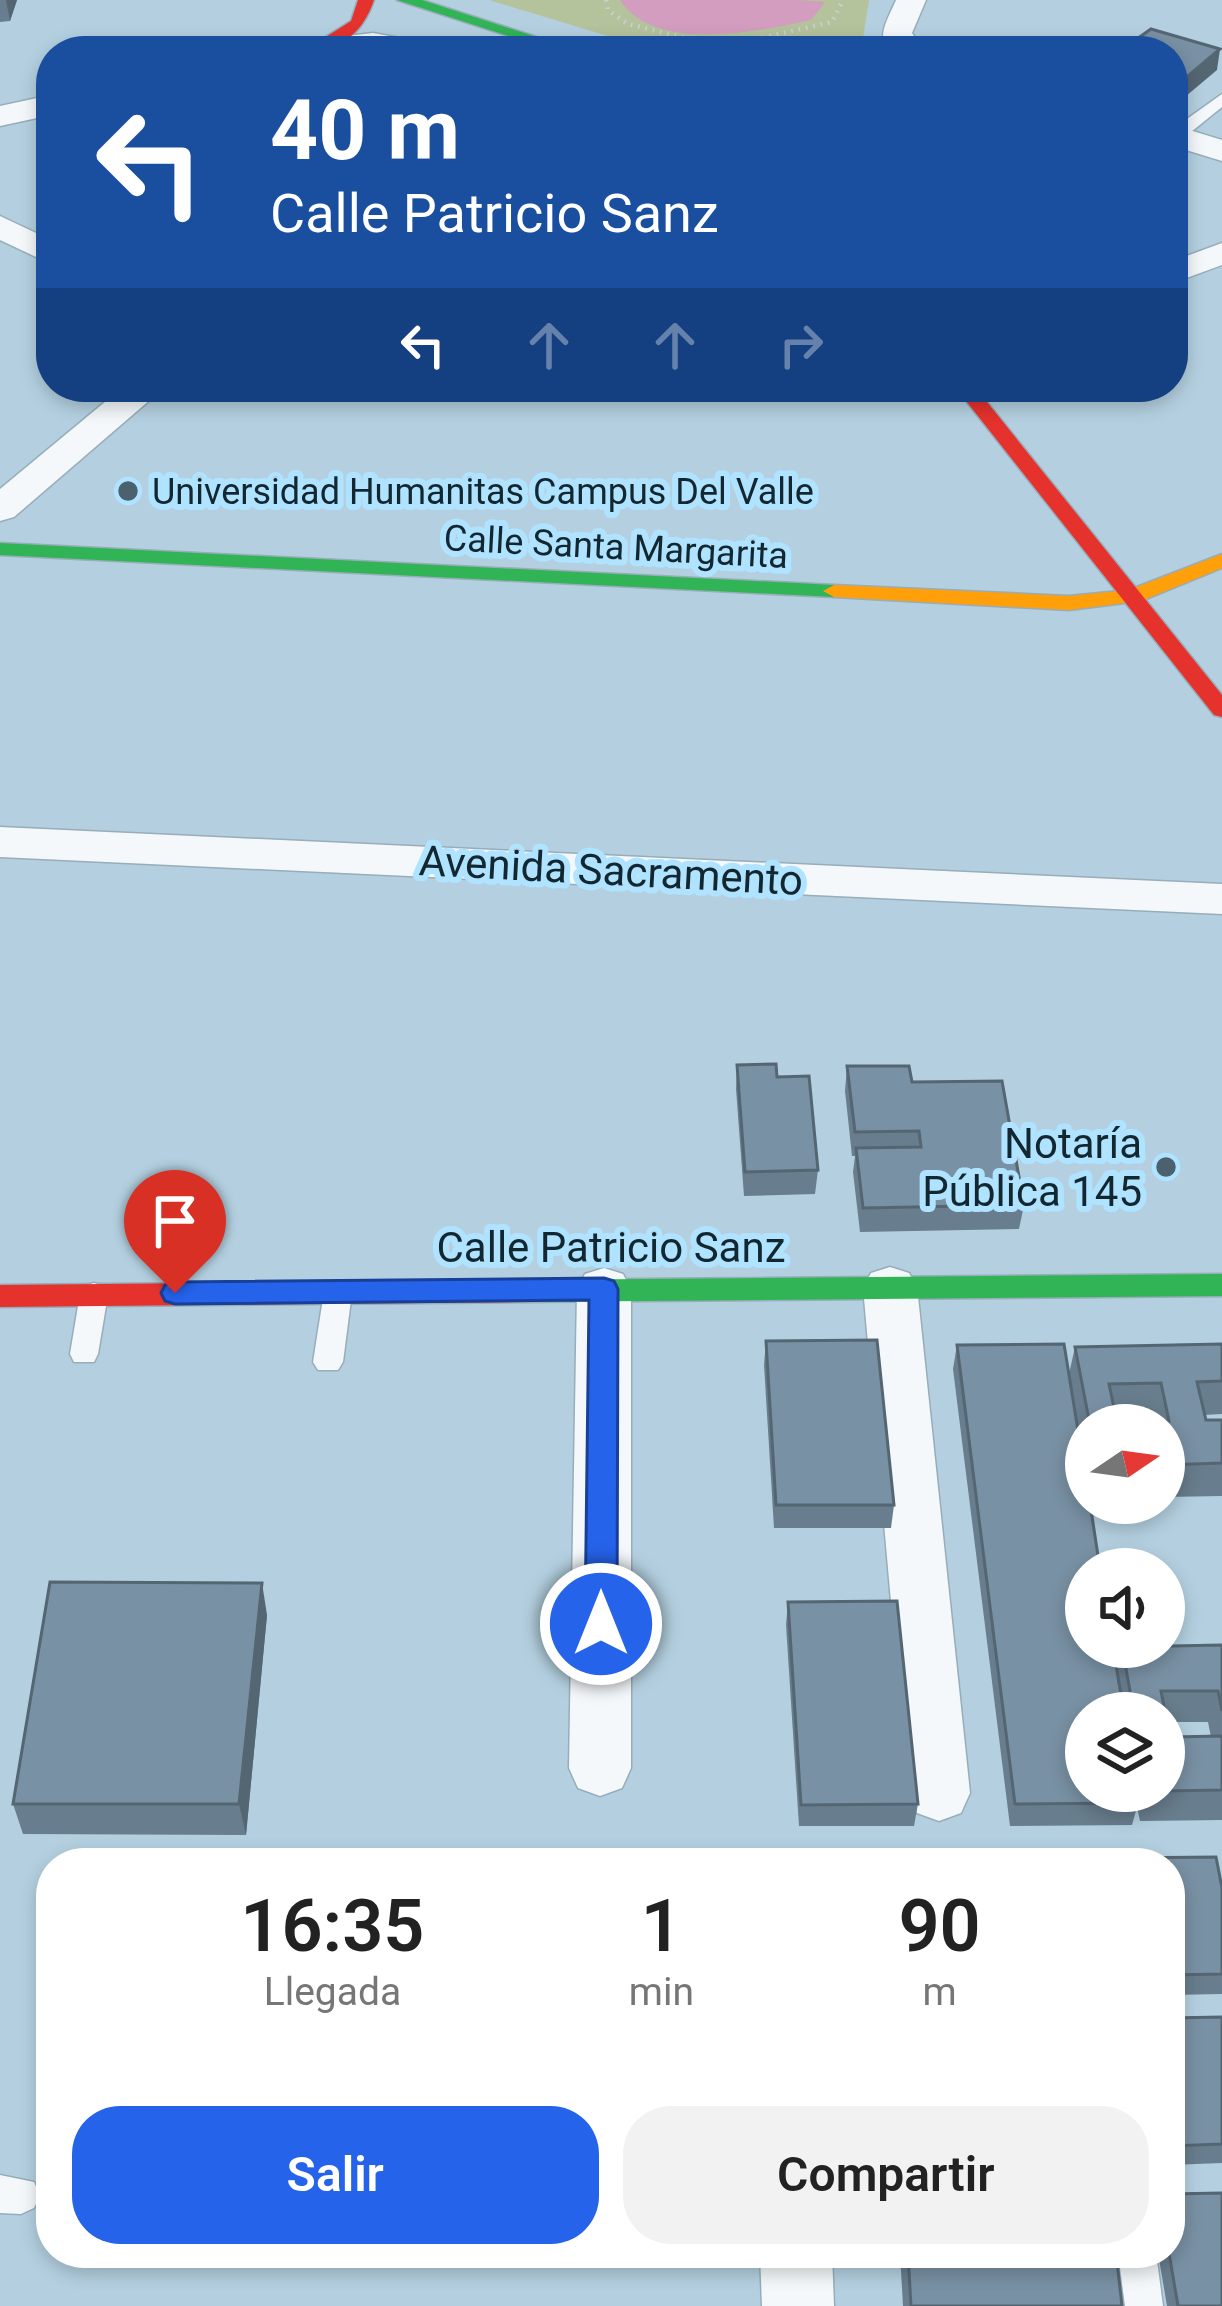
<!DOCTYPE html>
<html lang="es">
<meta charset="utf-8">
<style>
:root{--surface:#fff;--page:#f2f2f2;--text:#222;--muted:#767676;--accent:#2563eb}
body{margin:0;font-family:Roboto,sans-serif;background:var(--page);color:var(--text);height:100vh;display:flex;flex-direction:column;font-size:45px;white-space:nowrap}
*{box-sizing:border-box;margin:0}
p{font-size:39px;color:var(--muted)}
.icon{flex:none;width:66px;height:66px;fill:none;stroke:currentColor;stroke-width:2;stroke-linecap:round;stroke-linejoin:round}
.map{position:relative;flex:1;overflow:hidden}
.drawer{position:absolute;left:36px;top:1848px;width:1149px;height:420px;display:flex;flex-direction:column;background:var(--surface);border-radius:48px;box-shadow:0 6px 18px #0003}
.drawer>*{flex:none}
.hud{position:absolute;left:36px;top:36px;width:1152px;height:366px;border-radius:48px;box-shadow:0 6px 18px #0003;background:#1a4fa0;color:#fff;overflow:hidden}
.needle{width:78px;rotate:77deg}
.controls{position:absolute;left:1065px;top:1404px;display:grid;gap:24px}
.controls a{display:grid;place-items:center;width:120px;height:120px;border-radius:50%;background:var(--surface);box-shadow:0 6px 18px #0003;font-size:60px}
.pin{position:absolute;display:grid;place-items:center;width:102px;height:102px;color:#fff;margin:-123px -51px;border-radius:50% 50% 50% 0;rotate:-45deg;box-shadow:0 0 12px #0007}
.pin .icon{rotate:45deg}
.me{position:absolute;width:132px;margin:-66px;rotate:0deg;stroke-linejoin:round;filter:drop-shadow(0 0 9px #0008)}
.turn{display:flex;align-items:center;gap:42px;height:252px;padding:0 36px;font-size:54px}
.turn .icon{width:156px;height:156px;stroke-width:2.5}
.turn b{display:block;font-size:84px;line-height:102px}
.lanes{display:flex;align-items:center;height:114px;padding:0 36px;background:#0003;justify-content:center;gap:60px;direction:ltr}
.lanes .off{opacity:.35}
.eta{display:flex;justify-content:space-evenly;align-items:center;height:204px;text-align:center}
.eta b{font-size:72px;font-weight:600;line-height:84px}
.cta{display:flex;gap:24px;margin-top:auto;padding:24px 36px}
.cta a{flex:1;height:138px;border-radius:48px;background:var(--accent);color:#fff;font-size:48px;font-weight:600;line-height:138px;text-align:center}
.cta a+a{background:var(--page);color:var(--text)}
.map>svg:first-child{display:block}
.green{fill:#b4c39c}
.water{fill:#d29dbe}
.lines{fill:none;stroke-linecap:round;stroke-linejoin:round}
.lane-casing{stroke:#97adb9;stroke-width:3}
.street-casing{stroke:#97adb9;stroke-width:3}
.fast-casing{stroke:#97adb9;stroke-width:3}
.slow-casing{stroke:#97adb9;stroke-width:3}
.jam-casing{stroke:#97adb9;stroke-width:3}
.path{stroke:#c9d3d8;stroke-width:4.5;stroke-dasharray:1.5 6;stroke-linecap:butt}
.lane{fill:#f4f8fa;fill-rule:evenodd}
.street{fill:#f4f8fa;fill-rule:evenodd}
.fast{fill:#30b455;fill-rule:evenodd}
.slow{fill:#ff9f0a;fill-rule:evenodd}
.jam{fill:#e5322d;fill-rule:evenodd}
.wall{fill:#687d8d;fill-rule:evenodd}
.shaded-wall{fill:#556673}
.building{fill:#7991a4;stroke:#556673;stroke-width:3;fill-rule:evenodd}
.route{fill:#2563eb;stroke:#184099;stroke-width:3}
.poi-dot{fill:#4b626e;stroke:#b0e3ff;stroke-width:4.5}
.labels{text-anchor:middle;stroke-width:12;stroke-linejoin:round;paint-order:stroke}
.far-poi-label{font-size:36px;fill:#132731;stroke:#b0e3ff;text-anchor:start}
.far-street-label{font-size:36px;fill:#132731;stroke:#b0e3ff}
.street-label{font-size:42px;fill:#132731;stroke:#b0e3ff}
.poi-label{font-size:42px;fill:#132731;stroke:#b0e3ff;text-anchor:end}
</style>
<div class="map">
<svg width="1222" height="2306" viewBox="0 0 1222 2306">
<rect width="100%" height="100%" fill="#b4d0e0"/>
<path class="green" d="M489,0H869L863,38L872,51H657Z"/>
<path class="water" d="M620,0H798L825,2L811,20C759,31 655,54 620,0Z"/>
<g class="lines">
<g class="lane-casing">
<g id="lane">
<path d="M1222,94V107L1181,140L1173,141V129Z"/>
<path d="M338,1281L348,1284L352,1292L343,1362L338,1370H318L313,1362L324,1292L328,1284Z"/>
<path d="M94,1283L104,1286L108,1294L98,1354L94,1362H74L70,1354L80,1294L84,1286Z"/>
<path d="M0,2175L34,2182L40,2195L34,2208L21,2214L0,2213Z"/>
<path d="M1118,2253H1156L1163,2306H1125Z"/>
</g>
</g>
<g class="street-casing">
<g id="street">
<path d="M896,0H926L912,33L924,51H888C876,35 889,17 896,0Z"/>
<path d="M373,33L433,44L437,51H275L279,44Z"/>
<path d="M51,95V115L0,126V106Z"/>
<path d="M1173,125L1222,140V161L1173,146Z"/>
<path d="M0,216L51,240V264L0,240Z"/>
<path d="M1222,243V265L1173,283V261Z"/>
<path d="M123,387H165L14,517L0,521V489Z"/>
<path d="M0,827L1222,884V914L0,857Z"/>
<path d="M890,1267L909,1273L917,1287L970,1793L961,1813L939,1821L917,1813L908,1793L863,1287L871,1273Z"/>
<path d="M604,1268L623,1274L631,1289V1768L622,1788L600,1796L578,1788L569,1768L577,1289L585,1274Z"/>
<path d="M760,2253H832L834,2306H762Z"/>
</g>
</g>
<g class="fast-casing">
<g id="fast">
<path d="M397,0H422L580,51H555Z"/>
<path d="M0,543L834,585L845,591L834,597L0,555Z"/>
<path d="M1222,1274V1296L525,1302L515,1299L511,1291L515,1283L525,1280Z"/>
</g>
</g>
<g class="slow-casing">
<path id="slow" d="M1222,554V568L1141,601L1069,610L834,597L823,591L834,585L1069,596L1129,590Z"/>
</g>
<g class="jam-casing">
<g id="jam">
<path d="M358,0H374C366,24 349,47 321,46V40L351,21Z"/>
<path d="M955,387H975L1222,695V717L1214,715Z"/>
<path d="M525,1280L535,1283L539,1291L535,1299L525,1302L0,1307V1285Z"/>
</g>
</g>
<path class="path" d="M606,0L608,10L628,24L721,47L832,22L843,0"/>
<use href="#lane" class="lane"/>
<use href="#street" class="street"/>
<use href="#fast" class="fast"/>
<use href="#slow" class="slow"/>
<use href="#jam" class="jam"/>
</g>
<g class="wall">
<path d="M0,0H17L10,21L0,22Z"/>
<path d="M737,1065L777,1077L818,1170L815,1194L744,1196L736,1089Z"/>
<path d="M847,1066L912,1082L1024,1205L1019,1229L860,1232L853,1172L855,1156H852L845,1091Z"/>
<path d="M766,1341L894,1505L891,1528H774L764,1365Z"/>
<path d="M1222,1344V1414L1204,1415L1206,1420H1222V1496L1164,1497V1425H1086V1477L1116,1668L1122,1647L1222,1645V1820L1140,1821L1137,1807L1132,1825L1010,1826L953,1369L957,1345L1069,1374L1075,1347ZM1116,1416H1153L1154,1421L1117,1422ZM1086,1713H1164V1791H1086ZM1167,1722H1208L1211,1737H1170Z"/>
<path d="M788,1602L918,1804L914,1826H799L786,1625Z"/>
<path d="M267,1615L246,1835L23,1834L13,1804Z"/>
<path d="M1216,1857L1222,1888V1994L1170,1995V1863H1112L1113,1858Z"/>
<path d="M1222,2017V2163L1170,2165V2018Z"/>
<path d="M900,2253H1116L1122,2306H903Z"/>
<path d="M1158,2253H1170L1222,2306H1167Z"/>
</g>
<g class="shaded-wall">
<path d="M6,0H17L10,21Z"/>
<path d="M1220,49L1217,70L1173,107L1175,87Z"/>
<path d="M262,1583L267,1615L246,1835L239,1804Z"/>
</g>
<g class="building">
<path d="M1151,29L1220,49L1175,87L1173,86V51H1120Z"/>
<path d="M776,1064L777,1077L809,1076L818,1170L745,1172L737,1065Z"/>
<path d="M847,1066H909L912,1082L1002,1081L1024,1205L863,1208L856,1148L921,1147L919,1131L855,1132Z"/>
<path d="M877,1340L894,1505H776L766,1341Z"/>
<path d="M1064,1344L1086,1480V1503H1090L1100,1569H1086V1647H1113L1124,1713H1086V1791H1136L1138,1803L1015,1804L957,1345Z"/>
<path d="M1222,1344V1381L1197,1382L1206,1420H1222V1463L1164,1465V1425H1090L1075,1347ZM1161,1383L1169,1421L1117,1422L1109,1384Z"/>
<path d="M50,1582L262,1583L239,1804H13Z"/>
<path d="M897,1601L918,1804L801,1805L788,1602Z"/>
<path d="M1222,1645V1711L1218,1691H1161L1170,1737L1222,1736V1790L1164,1791V1713H1134L1122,1647Z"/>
<path d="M1216,1857L1222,1888V1974L1170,1975V1863H1114L1113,1858Z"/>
<path d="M1063,1862V1863H877Z"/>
<path d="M1222,2017V2144L1170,2146V2018Z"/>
<path d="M1222,2193V2306H1178L1169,2253L1170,2194Z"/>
<path d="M908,2253H1116L1122,2306H911Z"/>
</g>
<path class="route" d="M604,1278L614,1281L618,1289L617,1624L612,1634L601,1638L589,1634L585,1624L589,1300L175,1304L165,1301L161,1293L165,1285L175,1282Z"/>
<g class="poi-dot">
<circle cx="128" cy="491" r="12"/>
<circle cx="1166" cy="1167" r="12"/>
</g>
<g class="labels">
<g class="far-poi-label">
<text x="152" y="504">Universidad Humanitas Campus Del Valle</text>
</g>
<g class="far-street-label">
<text transform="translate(616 546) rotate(3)" y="13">Calle Santa Margarita</text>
</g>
<g class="street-label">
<text transform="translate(611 870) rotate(3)" y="15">Avenida Sacramento</text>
<text x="611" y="1262">Calle Patricio Sanz</text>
</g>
<g class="poi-label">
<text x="1142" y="1158">Notaría<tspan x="1142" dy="48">Pública 145</tspan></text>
</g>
</g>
</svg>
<div class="controls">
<a><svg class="needle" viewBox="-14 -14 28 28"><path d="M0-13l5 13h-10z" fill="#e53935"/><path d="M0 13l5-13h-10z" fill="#767676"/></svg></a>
<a><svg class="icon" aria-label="sound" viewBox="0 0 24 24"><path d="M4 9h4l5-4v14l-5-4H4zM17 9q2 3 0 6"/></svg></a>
<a><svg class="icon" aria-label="layers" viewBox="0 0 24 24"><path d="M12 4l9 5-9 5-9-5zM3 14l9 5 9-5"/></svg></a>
</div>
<div class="pin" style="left:175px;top:1293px;background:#d93025"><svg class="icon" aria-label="arrive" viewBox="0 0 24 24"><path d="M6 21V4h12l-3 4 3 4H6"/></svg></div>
<svg class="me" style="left:601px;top:1624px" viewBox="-20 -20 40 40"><circle r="17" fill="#2563eb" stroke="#fff" stroke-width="3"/><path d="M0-11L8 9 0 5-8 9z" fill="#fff"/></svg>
<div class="hud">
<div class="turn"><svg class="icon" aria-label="left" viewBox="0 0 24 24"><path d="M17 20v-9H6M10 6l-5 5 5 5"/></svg><div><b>40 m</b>Calle Patricio Sanz</div></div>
<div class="lanes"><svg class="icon" aria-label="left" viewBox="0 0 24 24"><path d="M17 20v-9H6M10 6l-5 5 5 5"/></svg><svg class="icon off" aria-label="ahead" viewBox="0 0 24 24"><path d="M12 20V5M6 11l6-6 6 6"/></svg><svg class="icon off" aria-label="ahead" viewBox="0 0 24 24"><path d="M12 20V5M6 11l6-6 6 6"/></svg><svg class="icon off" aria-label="right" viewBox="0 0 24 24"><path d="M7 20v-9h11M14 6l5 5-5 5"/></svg></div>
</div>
<section class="drawer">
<div class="eta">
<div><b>16:35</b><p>Llegada</p></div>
<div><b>1</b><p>min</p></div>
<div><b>90</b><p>m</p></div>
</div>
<div class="cta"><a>Salir</a><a>Compartir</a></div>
</section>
</div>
